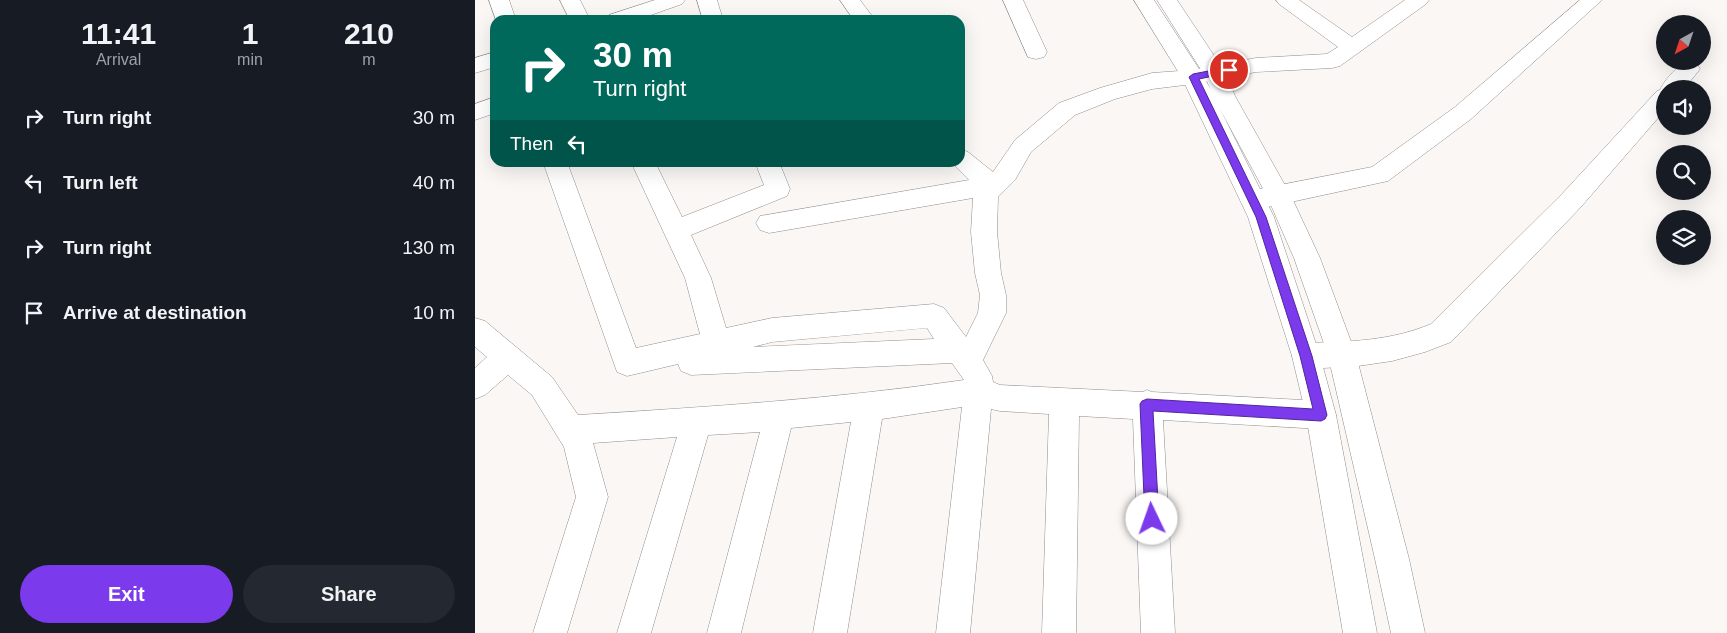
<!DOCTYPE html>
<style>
:root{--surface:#171b24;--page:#242831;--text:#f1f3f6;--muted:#9ea1a6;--accent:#7c3aed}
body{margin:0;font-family:Helvetica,sans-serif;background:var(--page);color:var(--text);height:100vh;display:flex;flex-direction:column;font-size:19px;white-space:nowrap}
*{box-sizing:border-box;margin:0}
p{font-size:16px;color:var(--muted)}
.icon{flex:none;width:28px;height:28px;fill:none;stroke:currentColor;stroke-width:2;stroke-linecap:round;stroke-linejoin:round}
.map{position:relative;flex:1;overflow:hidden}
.drawer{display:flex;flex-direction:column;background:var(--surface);width:475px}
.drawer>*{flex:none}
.hud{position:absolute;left:15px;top:15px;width:475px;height:152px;border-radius:15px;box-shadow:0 5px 20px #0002;background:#00695c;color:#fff;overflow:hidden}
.needle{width:32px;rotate:220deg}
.fabs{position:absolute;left:1181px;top:15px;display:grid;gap:10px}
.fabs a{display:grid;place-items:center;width:55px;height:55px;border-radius:50%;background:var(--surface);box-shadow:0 5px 20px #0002;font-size:25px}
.pin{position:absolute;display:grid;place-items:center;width:42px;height:42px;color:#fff;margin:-21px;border:2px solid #fff;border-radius:50%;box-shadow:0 1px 5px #0007}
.me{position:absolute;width:55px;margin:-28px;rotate:357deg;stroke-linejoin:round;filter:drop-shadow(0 0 4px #0008)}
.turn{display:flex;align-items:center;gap:18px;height:105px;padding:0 20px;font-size:22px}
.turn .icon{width:65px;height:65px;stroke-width:2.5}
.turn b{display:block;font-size:35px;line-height:42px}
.then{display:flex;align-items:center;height:48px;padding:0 20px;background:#0003;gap:10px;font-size:19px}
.eta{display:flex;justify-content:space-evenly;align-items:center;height:85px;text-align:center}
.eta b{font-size:30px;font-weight:700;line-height:35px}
.button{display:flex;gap:10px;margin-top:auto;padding:10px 20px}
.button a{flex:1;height:58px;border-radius:30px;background:var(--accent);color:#fff;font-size:20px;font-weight:700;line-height:58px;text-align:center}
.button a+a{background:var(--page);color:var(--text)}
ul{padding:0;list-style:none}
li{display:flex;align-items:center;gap:15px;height:65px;padding:0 20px}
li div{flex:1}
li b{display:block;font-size:19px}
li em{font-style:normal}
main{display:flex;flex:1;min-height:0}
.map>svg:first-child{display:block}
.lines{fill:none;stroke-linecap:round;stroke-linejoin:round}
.minor-casing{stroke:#908c8a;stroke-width:1}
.primary-casing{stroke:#908c8a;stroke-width:1}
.minor{fill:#fff;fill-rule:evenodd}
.primary{fill:#fff;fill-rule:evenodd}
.route{fill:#7c3aed;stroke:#51269a}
</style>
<main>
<section class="drawer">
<div class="eta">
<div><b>11:41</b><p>Arrival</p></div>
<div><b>1</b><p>min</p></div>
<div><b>210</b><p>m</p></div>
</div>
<ul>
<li><svg class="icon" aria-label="right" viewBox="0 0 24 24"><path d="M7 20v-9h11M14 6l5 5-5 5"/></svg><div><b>Turn right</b></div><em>30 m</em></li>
<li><svg class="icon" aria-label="left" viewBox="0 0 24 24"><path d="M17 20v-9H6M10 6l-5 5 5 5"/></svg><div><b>Turn left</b></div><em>40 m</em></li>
<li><svg class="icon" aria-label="right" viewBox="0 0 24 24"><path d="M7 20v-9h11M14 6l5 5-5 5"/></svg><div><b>Turn right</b></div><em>130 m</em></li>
<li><svg class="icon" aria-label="arrive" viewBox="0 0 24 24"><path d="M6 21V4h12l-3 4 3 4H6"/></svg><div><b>Arrive at destination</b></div><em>10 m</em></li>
</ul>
<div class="button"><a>Exit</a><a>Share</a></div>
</section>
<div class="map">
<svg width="1252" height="633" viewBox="0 0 1252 633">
<rect width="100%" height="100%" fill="#fbf7f5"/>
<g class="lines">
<g class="minor-casing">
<g id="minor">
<path d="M14,0H34L41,20H21Z"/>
<path d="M85,0H105L115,20H95Z"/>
<path d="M180,0H210L207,4L162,20H131L134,15Z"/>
<path d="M222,0H242L248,20H228Z"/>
<path d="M365,0H385L400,20H379Z"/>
<path d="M528,0H548L572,52L569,57L561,59L553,57Z"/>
<path d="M801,0H824L877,37L930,0H954L951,4L865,66L857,68L781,72L718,84L677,89L640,99L600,115L556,152L540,180L523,197L522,232L526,273L531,295V313L508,360L517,376L518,382L525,385L668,392L672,390L677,392L846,401L857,405L861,415L857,425L846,429L688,420L700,633H666L658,419L604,416L601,633H567L574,414L525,411L516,409L495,633H461L487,407L407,419L372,633H338L376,422L316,428L266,633H232L285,432L233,435L176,633H142L202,437L118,443L133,497L92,633H58L101,497L89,447L57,395L33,375L10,395L0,399V368L12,357L0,347V318L10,321L77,377L103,415C232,407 360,399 489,380L477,363L216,375L206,371L203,364L152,376L142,372L68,162H92L161,348L225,334L210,278L156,162H180L207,217L289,185L280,162H304L315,189L312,196L216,235L236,278L251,328L297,318L459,304L469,308L491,337L503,313L505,295L500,273L496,232L498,198L294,233L285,230L281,223L285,216L494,180L476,162H485V149L493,152L518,172L540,140L584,103L625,88L677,73L718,70L781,58L852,54L863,47L804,4ZM452,328L459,339L278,347L297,342Z"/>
<path d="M1105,0H1127L996,119L913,181L779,210L770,207L767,200L770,193L779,190L897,167L980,107Z"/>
<path d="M20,52V67L0,73V58Z"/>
<path d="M1214,62L1222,64L1225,69L1209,89H1190V110L1105,208L976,342L950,352L917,361L883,366L831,369L821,365L817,356L821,347L831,343C873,342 916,341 956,324L1087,194L1182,91L1185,90C1190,79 1203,65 1214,62Z"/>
<path d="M20,97V113L0,120V104Z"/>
</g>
</g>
<g class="primary-casing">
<path id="primary" d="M659,0H679L726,72L736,90L728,73L682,0H702L750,72L760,96L816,196L845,258L881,355L934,559L950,633H916L900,559L853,355L819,258L792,196L745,109L799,217L845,356L861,415L902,633H868L831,415L817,356L773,217L707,78Z"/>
</g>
<use href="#minor" class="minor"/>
<use href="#primary" class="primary"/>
</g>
<path class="route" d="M754,67L758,70L757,72L724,79L791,217L837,356L852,415L850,419L846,421L678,411L684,519L682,523L677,525L672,523L670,519L665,404L667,401L672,399L838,409L825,356L781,217L714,77L718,74Z"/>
</svg>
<div class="fabs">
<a><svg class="needle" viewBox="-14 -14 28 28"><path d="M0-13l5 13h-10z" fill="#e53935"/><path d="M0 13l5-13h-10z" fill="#9ea1a6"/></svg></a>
<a><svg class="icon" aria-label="sound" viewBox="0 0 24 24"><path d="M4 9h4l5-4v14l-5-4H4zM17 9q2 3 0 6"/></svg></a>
<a><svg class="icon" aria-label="search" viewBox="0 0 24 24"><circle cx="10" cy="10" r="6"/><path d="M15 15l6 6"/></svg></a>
<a><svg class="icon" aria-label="layers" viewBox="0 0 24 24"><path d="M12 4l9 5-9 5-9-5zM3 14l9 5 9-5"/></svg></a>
</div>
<div class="pin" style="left:754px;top:70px;background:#d93025"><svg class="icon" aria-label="arrive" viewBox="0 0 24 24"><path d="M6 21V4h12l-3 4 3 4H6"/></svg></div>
<svg class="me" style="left:677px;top:519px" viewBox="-20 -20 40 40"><circle r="19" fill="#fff"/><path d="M0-13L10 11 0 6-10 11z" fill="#7c3aed"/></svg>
<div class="hud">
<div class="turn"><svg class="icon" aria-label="right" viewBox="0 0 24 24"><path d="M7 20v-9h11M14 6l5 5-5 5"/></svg><div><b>30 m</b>Turn right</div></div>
<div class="then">Then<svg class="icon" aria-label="left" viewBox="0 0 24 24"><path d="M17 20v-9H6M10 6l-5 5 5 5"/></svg></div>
</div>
</div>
</main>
